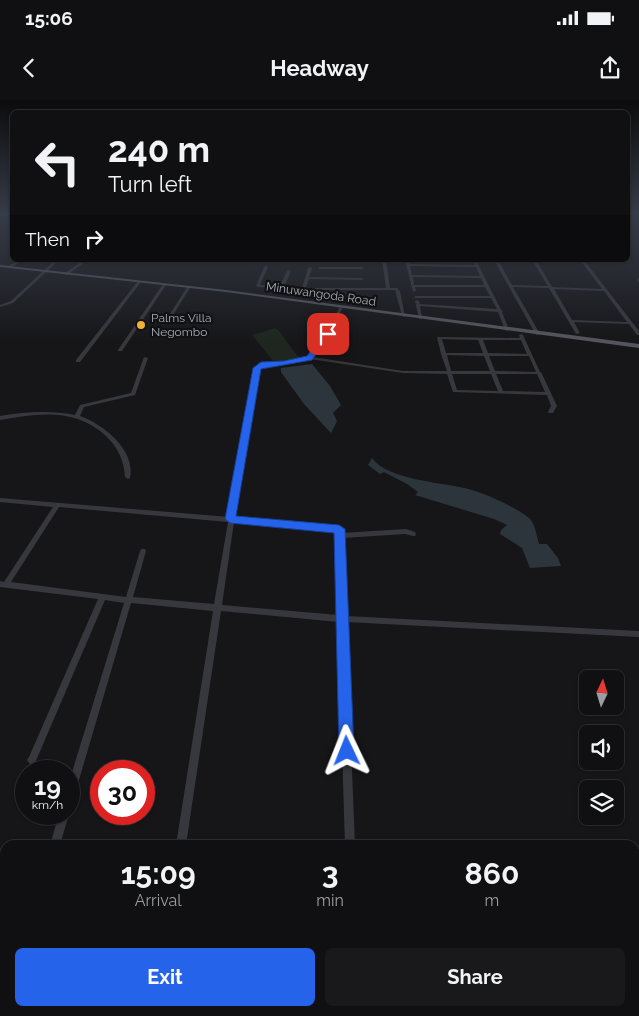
<!DOCTYPE html>
<style>
:root{--surface:#101012;--page:#19191b;--text:#f1f3f6;--muted:#9c9d9f;--line:#303032;--accent:#2563eb}
body{margin:0;font-family:Raleway,sans-serif;background:var(--page);color:var(--text);height:100vh;display:flex;flex-direction:column;font-size:19px;white-space:nowrap}
*{box-sizing:border-box;margin:0}
p{font-size:16px;color:var(--muted)}
.icon{flex:none;width:28px;height:28px;fill:none;stroke:currentColor;stroke-width:2;stroke-linecap:round;stroke-linejoin:round}
.map{position:relative;flex:1;overflow:hidden}
.drawer{position:absolute;left:0px;top:740px;width:640px;height:176px;display:flex;flex-direction:column;background:var(--surface);border-radius:15px 15px 0 0;box-shadow:0 1px 4px #0004,0 0 0 1px var(--line)}
.drawer>*{flex:none}
.top-card{position:absolute;left:10px;top:10px;width:620px;height:152px;border-radius:8px;box-shadow:0 1px 4px #0004,0 0 0 1px var(--line);background:#101012;color:var(--text);overflow:hidden}
.needle{width:32px;rotate:4deg}
.controls{position:absolute;left:579px;top:570px;display:grid;gap:10px}
.controls a{display:grid;place-items:center;width:45px;height:45px;border-radius:8px;background:var(--surface);box-shadow:0 1px 4px #0004,0 0 0 1px var(--line);font-size:25px}
.speed{position:absolute;left:15px;top:660px;display:flex;gap:10px;font-size:25px;font-weight:700;text-align:center}
.speed>*{display:grid;place-content:center;width:65px;height:65px;border-radius:50%;background:var(--surface);box-shadow:0 1px 4px #0004,0 0 0 1px var(--line);line-height:1}
.speed small{font-size:12px;font-weight:400}
.speed .limit{border:8px solid #d22;background:#fff;color:#111}
.pin{position:absolute;display:grid;place-items:center;width:42px;height:42px;color:#fff;margin:-21px;border-radius:10px;box-shadow:0 2px 8px #0006}
.me{position:absolute;width:55px;margin:-28px;rotate:358deg;stroke-linejoin:round;filter:drop-shadow(0 0 4px #0008)}
.turn{display:flex;align-items:center;gap:18px;height:105px;padding:0 15px;font-size:22px}
.turn .icon{width:65px;height:65px;stroke-width:2.5}
.turn b{display:block;font-size:35px;line-height:42px}
.then{display:flex;align-items:center;height:48px;padding:0 15px;background:#0003;gap:10px;font-size:19px}
.eta{display:flex;justify-content:space-evenly;align-items:center;height:85px;text-align:center}
.eta b{font-size:30px;font-weight:700;line-height:35px}
.button{display:flex;gap:10px;margin-top:auto;padding:10px 15px}
.button a{flex:1;height:58px;border-radius:8px;background:var(--accent);color:#fff;font-size:20px;font-weight:700;line-height:58px;text-align:center}
.button a+a{background:var(--page);color:var(--text)}
.status{display:flex;justify-content:space-between;align-items:center;height:35px;padding:0 25px;background:var(--surface);direction:ltr}
.status svg{height:14px;fill:currentColor}
header{display:flex;justify-content:space-between;align-items:center;height:65px;padding:0 15px;background:var(--surface);font-size:22px;font-weight:700}
.map>svg:first-child{display:block}
.green{fill:#1e261f}
.water{fill:#2c353c}
.lines{fill:none;stroke-linecap:round;stroke-linejoin:round}
.minor{fill:#37383d;fill-rule:evenodd}
.major{fill:#53555c;fill-rule:evenodd}
.route{fill:#2563eb;stroke:#184099}
.poi-dot{fill:#f2b134;stroke:#111113;stroke-width:2}
.labels{text-anchor:middle;stroke-width:4.5;stroke-linejoin:round;paint-order:stroke}
.far-street-label{font-size:12px;fill:#a8adb8;stroke:#111113}
.far-poi-label{font-size:12px;fill:#a8adb8;stroke:#111113;text-anchor:start}
</style>
<div class="status"><b>15:06</b><svg viewBox="0 0 49 12"><path d="M0 12V9h3v3zM5 12V6h3v6zM10 12V3h3v9zM15 12V0h3v12zM26 1h20v11H26zM47 4h2v5h-2z"/></svg></div>
<header><svg class="icon" aria-label="back" viewBox="0 0 24 24"><path d="M15 5l-7 7 7 7"/></svg>Headway<svg class="icon" aria-label="share" viewBox="0 0 24 24"><path d="M12 15V3M7 8l5-5 5 5M5 13v7h14v-7"/></svg></header>
<div class="map">
<svg width="639" height="916" viewBox="0 0 639 916">
<rect width="100%" height="100%" fill="#161618"/>
<path class="green" d="M275,228L279,231L299,258L287,262H274L252,235Z"/>
<g class="water">
<path d="M312,264L330,286L341,305L333,313L337,321L331,333L304,304L281,272V268Z"/>
<path d="M372,358C388,381 445,382 472,390C488,395 518,408 530,419C535,424 537,437 539,444H547L558,458L561,466L530,468L522,448L500,434L501,430L507,425L494,419L415,395L418,392L407,384L384,372L380,374L368,365Z"/>
</g>
<g class="lines">
<g class="minor">
<path d="M0,114L12,115V117L0,116Z"/>
<path d="M628,122H630L631,123L628,124Z"/>
<path d="M19,160H24L10,168L7,167Z"/>
<path d="M55,160H59L13,203L0,207V205L11,201Z"/>
<path d="M84,160H88L67,175H65V173Z"/>
<path d="M382,160H386L390,188H397L400,191L405,217L402,216L395,190H304L258,187L256,186L264,167L266,166L268,167L260,185L280,186L287,171L289,170L291,171L284,187L302,188L308,168L310,167L312,168L309,177L362,178L364,179L362,180L309,179L306,188H386Z"/>
<path d="M405,160H409L410,164L475,165L473,161L476,160L501,210L503,211L502,212L509,230L507,231L505,230L498,212L420,206L422,218L419,219L415,201L417,200L419,201L420,204L497,209L491,198H415L414,197L416,196H490L485,187H415L416,191L413,192ZM410,166L476,167L480,176L412,175ZM413,177L481,178L484,185H414Z"/>
<path d="M494,160H498L512,185L548,186L532,160H536L552,187L602,189L580,160H584L632,222L639,231V235H637L629,224L574,222L580,233L576,234L549,188L513,187L540,234L536,235ZM554,189L604,191L627,222L572,220Z"/>
<path d="M320,167H362L364,168L362,169H319L318,168Z"/>
<path d="M638,178H639V182L637,181Z"/>
<path d="M138,181L141,182L80,262H76V260Z"/>
<path d="M163,184L166,185L122,251H118V250Z"/>
<path d="M187,187L190,188L168,223H166L165,222Z"/>
<path d="M340,206L343,207L330,234L313,257L403,271H447L441,254L437,237L520,238L519,235L521,234L523,235L540,272L542,273V274L557,306L553,313H549L548,312L551,306L547,295L453,292L447,274L403,273L310,259L284,265L262,266L259,269L235,418L339,427L342,429V433L406,429L415,432L416,434L415,436H413L405,434L343,438L346,516L639,531V537L346,522L355,745H345L338,522L221,511L186,745H176L213,511L131,503L74,697L72,700L69,702V682L124,503L105,500L35,663L32,665L29,663L27,660L29,657L98,499L0,487V481L4,482L53,407L0,402V398L229,417L255,268L261,264L284,263L308,257L326,234ZM442,239L478,240L483,253H446ZM483,240H521L527,254L488,253ZM447,255L484,256L490,271H451ZM489,256H529L536,272L495,271ZM452,274H491L498,291L457,290ZM496,274H537L545,292L503,291ZM59,407L228,422L214,504L133,497L146,451L145,449H141L140,451L126,497L11,482ZM234,422L336,431L338,515L222,505Z"/>
<path d="M144,257L148,258L135,295L84,307L80,316C103,324 136,350 130,378L128,379L125,377C124,360 118,348 106,336C76,308 38,313 0,320V316C25,312 50,310 75,315L80,305L131,293Z"/>
<path d="M59,714H69L60,745H50Z"/>
<path d="M5,905V911H11L9,916H0L1,907Z"/>
<path d="M148,911H160L159,916H147Z"/>
<rect x="350" y="911" width="12" height="5"/>
</g>
<path class="major" d="M0,165L226,190L639,244V248L226,192L0,167Z"/>
</g>
<linearGradient id="sky" x2="0" y2="1"><stop stop-color="#0c0c0d"/><stop offset="0.47" stop-color="#363c48"/><stop offset="1" stop-color="#363c48" stop-opacity="0"/></linearGradient>
<rect width="639" height="242" fill="url(#sky)"/>
<path class="route" d="M325,232L331,234L312,260L261,269L236,416L339,425L345,429L354,651L352,656L347,658L342,656L339,651L334,433L230,423L225,419L253,268L261,262L284,261L307,256Z"/>
<circle class="poi-dot" cx="141" cy="225" r="5"/>
<g class="labels">
<g class="far-street-label">
<text transform="translate(321 194) rotate(8)" y="4">Minuwangoda Road</text>
</g>
<g class="far-poi-label">
<text x="151" y="222">Palms Villa<tspan x="151" dy="14">Negombo</tspan></text>
</g>
</g>
</svg>
<div class="controls">
<a><svg class="needle" viewBox="-14 -14 28 28"><path d="M0-13l5 13h-10z" fill="#e53935"/><path d="M0 13l5-13h-10z" fill="#9c9d9f"/></svg></a>
<a><svg class="icon" aria-label="sound" viewBox="0 0 24 24"><path d="M4 9h4l5-4v14l-5-4H4zM17 9q2 3 0 6"/></svg></a>
<a><svg class="icon" aria-label="layers" viewBox="0 0 24 24"><path d="M12 4l9 5-9 5-9-5zM3 14l9 5 9-5"/></svg></a>
</div>
<div class="speed"><div>19<small>km/h</small></div><div class="limit">30</div></div>
<div class="pin" style="left:328px;top:234px;background:#d93025"><svg class="icon" aria-label="arrive" viewBox="0 0 24 24"><path d="M6 21V4h12l-3 4 3 4H6"/></svg></div>
<svg class="me" style="left:347px;top:651px" viewBox="-20 -20 40 40"><path d="M0-17L14 15 0 8-14 15z" fill="#2563eb" stroke="#fff" stroke-width="4"/></svg>
<div class="top-card">
<div class="turn"><svg class="icon" aria-label="left" viewBox="0 0 24 24"><path d="M17 20v-9H6M10 6l-5 5 5 5"/></svg><div><b>240 m</b>Turn left</div></div>
<div class="then">Then<svg class="icon" aria-label="right" viewBox="0 0 24 24"><path d="M7 20v-9h11M14 6l5 5-5 5"/></svg></div>
</div>
<section class="drawer">
<div class="eta">
<div><b>15:09</b><p>Arrival</p></div>
<div><b>3</b><p>min</p></div>
<div><b>860</b><p>m</p></div>
</div>
<div class="button"><a>Exit</a><a>Share</a></div>
</section>
</div>
